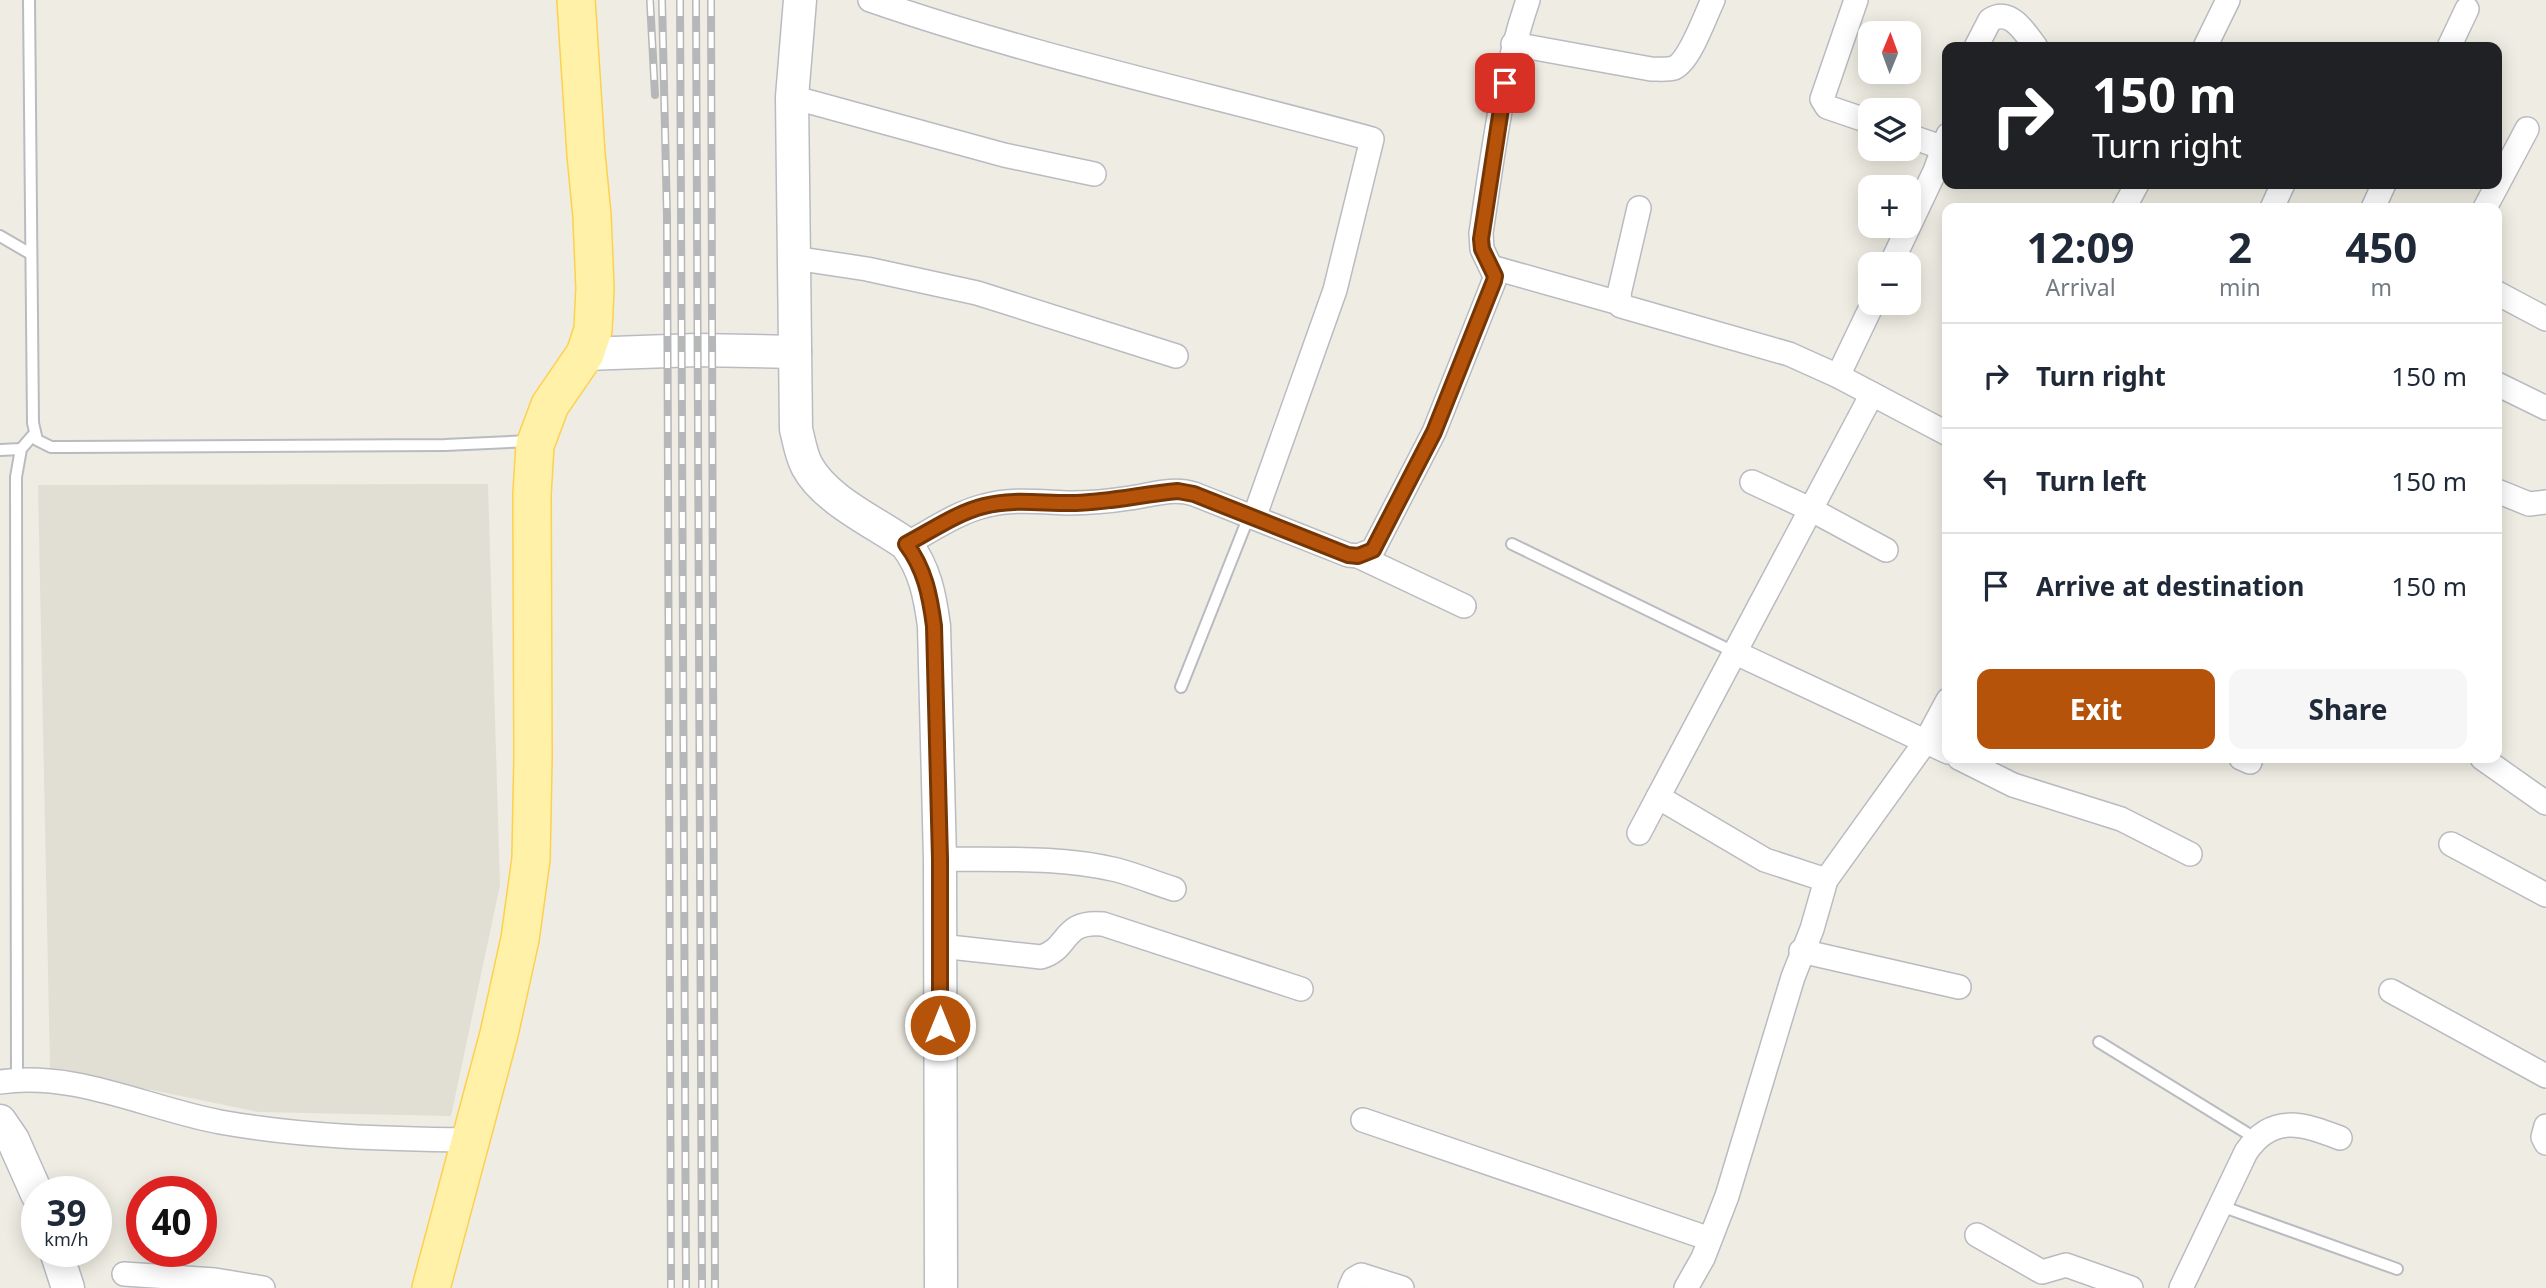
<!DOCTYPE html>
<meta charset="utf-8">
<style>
:root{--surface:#fff;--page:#f6f6f7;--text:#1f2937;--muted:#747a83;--line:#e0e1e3;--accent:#b45309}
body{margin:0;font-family:"Noto Sans",sans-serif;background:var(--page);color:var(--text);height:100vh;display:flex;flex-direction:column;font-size:26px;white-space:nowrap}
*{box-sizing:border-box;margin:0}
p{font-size:23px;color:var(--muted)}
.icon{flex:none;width:38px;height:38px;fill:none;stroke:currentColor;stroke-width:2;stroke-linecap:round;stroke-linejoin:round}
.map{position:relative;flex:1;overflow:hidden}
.panel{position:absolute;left:1942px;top:203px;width:560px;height:560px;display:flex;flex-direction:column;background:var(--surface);border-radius:14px;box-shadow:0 4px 18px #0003}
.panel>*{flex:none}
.guide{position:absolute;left:1942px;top:42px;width:560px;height:147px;border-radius:14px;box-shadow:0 4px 18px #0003;background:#202124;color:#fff;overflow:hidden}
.needle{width:46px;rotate:1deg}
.fabs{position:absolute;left:1858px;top:21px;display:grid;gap:14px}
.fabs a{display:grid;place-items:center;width:63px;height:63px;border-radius:14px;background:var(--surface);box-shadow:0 4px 18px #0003;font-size:35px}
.speed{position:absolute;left:21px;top:1176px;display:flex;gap:14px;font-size:35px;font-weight:700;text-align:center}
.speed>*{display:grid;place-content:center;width:91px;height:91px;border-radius:50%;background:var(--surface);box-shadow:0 4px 18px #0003;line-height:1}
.speed small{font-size:18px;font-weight:400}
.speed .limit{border:10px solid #d22;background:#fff;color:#111}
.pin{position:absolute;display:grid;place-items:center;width:60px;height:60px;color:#fff;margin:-30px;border-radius:14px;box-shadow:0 4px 10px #0006}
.me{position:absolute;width:77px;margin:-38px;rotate:0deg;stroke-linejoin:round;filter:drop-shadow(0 0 5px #0008)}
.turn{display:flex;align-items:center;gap:24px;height:147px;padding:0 35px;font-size:32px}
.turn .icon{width:91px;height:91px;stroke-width:2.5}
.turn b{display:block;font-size:49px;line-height:60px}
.eta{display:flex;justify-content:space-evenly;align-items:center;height:119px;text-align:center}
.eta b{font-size:42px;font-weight:700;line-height:49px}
.button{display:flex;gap:14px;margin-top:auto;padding:14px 35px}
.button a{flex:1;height:80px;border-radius:14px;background:var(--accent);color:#fff;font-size:28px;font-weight:700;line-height:80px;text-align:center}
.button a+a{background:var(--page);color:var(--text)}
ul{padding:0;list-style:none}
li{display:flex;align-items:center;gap:21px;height:105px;padding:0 35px;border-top:2px solid var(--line)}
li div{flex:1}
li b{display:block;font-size:26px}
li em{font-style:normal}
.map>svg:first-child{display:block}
.education{fill:#e1dfd3}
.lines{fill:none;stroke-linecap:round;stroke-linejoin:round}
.lane-casing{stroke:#b8bbc0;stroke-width:14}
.street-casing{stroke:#b8bbc0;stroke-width:26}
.secondary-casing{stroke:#b8bcc2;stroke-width:35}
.primary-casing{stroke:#fed04d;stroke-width:40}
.lane{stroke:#fff;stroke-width:10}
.street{stroke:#fff;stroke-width:23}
.secondary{stroke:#fff;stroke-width:32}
.primary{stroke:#fff2a8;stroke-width:37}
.rail-casing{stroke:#b6b7b8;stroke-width:8}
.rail{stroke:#fff;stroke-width:5;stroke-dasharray:16;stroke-linecap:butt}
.route-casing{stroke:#753606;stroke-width:18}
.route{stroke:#b45309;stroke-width:12}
</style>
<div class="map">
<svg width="2546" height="1288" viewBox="0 0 2546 1288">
<rect width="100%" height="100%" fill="#efede3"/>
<path class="education" d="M488,484L500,885L451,1116L258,1112L50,1069L38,485Z"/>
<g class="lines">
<g class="lane-casing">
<g id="lane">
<path d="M29,0L33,423L37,440L51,447H64L445,445L531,441"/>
<path d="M0,236L31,254"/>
<path d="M0,450L21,449"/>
<path d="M1512,544L1736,653"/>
<path d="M1181,687L1249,516"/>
<path d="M2099,1042L2255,1138"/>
<path d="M17,1079L16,477L21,449L34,434"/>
<path d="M2221,1206L2397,1269"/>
</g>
</g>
<g class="street-casing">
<g id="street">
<path d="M870,0C1034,57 1205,93 1372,139L1335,290L1254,518"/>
<path d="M1856,0L1822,99L1827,107L1871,122"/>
<path d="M1513,44L1651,69C1659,69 1667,70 1674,68C1690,61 1705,16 1713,0"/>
<path d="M1976,47L1990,20C2011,7 2025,33 2036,47"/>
<path d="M2205,47L2228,0"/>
<path d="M2449,47L2467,9"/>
<path d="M792,97L1004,155L1094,174"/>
<path d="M1909,136L1944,148"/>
<path d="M1639,208L1619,294L1621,306L1789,354L1838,376L1948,434"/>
<path d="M2124,208L2137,184"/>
<path d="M2272,208L2283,184"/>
<path d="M2373,208L2384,184"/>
<path d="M2485,208L2527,129"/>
<path d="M794,258L867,269L977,293L1176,356"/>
<path d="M1891,264L1935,171L1948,135"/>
<path d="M1491,267L1619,303"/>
<path d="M2497,293L2546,319"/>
<path d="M1838,376L1873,303"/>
<path d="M2497,384L2546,408"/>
<path d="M1752,482L1810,509L1886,550"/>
<path d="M2497,491L2529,504L2546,502"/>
<path d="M906,544C931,531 956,513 984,506C1012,498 1041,502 1070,503C1090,503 1111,501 1130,498C1151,495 1173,487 1194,494L1348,555L1358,556L1373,550L1434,432L1494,281L1495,276L1482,249L1481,233C1493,154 1502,76 1528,0"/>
<path d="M1358,556L1464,606"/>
<path d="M1736,653L1948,752"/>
<path d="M1959,758L2013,785L2121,819L2190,854"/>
<path d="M2241,758L2250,762"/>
<path d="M2482,758L2546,803"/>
<path d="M1658,797L1765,860L1826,880"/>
<path d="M1639,833L1872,394"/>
<path d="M2451,844L2546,895"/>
<path d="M940,859C998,860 1060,856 1117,870C1136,875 1155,883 1174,889"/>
<path d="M940,946L1041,957C1070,949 1061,920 1103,924L1301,989"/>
<path d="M1801,951L1959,987"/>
<path d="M2391,991L2546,1076"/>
<path d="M0,1082C76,1071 146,1108 220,1122C303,1137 386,1139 470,1140"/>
<path d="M1363,1120L1710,1239"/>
<path d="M2546,1126L2543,1137L2546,1143"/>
<path d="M1977,1235L2042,1272L2066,1265L2131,1288"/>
<path d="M124,1274L215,1280L263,1288"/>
<path d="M1350,1288L1354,1279L1361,1275L1402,1288"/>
<path d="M1686,1288L1703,1258L1727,1196L1793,977L1812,929L1826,880L1926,741L1948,700"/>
<path d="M2181,1288L2246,1152C2272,1113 2303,1124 2340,1138"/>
</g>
</g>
<g class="secondary-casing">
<g id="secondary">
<path d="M800,0L792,97L796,429C799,441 801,455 807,466C825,500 875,522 906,544C925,569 930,596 934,626L940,859L941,1288"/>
<path d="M585,354L697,350L795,352"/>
<path d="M0,1121L13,1140L37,1194"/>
<path d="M56,1251L68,1288"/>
</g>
</g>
<g class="primary-casing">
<path id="primary" d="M431,1288L499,1034L520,939L531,859L533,757L532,494L535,445L550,405L585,354L593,330L595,288L592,216L586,154L576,0"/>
</g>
<use href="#lane" class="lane"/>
<use href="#street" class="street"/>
<use href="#secondary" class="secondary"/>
<use href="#primary" class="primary"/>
<g class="rail-casing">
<g id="rail">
<path d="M650,0L655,95"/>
<path d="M662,0L667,217L671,1288"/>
<path d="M680,0L686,1288"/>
<path d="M696,0L702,1288"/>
<path d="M711,0L715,1288"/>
</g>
</g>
<use href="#rail" class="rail"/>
</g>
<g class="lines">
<g class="route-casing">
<path id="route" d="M940,1025V859L934,626C930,596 925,569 906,544C931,531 956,513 984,506C1014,498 1045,504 1076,503C1110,502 1144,494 1178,491L1194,494L1348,555L1358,556L1373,550L1434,432L1494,281L1495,276L1482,249L1481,239L1505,83"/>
</g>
<use href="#route" class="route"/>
</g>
</svg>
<div class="fabs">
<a><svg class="needle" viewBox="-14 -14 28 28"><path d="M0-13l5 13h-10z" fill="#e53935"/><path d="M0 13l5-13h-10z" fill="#747a83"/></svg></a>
<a><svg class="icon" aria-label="layers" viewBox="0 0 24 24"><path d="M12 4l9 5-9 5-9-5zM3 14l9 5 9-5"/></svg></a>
<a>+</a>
<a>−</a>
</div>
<div class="speed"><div>39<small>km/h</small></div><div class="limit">40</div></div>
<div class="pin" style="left:1505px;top:83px;background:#d93025"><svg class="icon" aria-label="arrive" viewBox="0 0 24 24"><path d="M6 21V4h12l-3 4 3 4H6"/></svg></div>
<svg class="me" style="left:940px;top:1025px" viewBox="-20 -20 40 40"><circle r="17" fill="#b45309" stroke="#fff" stroke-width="3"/><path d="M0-11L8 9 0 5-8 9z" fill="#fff"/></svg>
<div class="guide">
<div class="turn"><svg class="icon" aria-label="right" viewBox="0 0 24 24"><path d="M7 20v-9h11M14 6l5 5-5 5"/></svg><div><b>150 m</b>Turn right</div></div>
</div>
<section class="panel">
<div class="eta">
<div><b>12:09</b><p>Arrival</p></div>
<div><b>2</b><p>min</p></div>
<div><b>450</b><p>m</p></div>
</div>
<ul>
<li><svg class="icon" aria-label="right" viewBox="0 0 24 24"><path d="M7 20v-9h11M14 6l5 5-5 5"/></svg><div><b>Turn right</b></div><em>150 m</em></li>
<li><svg class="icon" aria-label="left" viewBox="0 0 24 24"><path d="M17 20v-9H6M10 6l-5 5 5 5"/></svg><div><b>Turn left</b></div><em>150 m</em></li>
<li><svg class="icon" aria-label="arrive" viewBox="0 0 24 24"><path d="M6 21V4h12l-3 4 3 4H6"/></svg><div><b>Arrive at destination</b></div><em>150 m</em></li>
</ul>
<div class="button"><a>Exit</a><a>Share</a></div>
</section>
</div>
